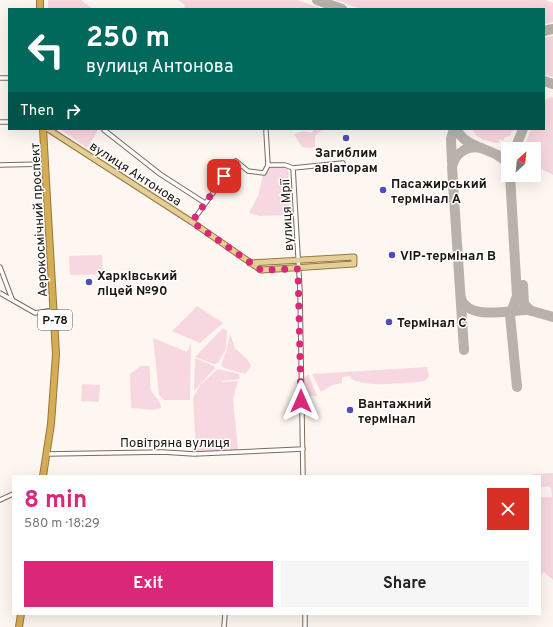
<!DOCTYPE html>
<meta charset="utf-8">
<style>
:root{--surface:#fff;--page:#f6f6f6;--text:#222;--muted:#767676;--accent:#db2777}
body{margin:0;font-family:Overpass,sans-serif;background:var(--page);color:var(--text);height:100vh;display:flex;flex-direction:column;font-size:15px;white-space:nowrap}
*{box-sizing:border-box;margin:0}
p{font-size:13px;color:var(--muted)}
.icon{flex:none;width:22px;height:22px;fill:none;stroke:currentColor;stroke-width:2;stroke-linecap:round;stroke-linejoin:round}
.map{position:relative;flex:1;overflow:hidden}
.sheet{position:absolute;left:12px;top:475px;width:529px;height:140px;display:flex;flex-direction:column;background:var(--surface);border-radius:0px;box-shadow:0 4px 16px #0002}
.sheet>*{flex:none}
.top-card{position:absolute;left:8px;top:8px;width:537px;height:122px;border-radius:0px;box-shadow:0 4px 16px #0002;background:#00695c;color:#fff;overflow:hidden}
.needle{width:26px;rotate:27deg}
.fabs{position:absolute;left:501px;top:142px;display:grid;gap:8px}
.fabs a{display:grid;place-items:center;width:40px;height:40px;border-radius:0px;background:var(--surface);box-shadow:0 4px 16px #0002;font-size:20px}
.pin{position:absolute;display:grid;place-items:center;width:34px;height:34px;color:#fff;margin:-17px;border-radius:8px;box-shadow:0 2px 6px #0006}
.me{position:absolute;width:44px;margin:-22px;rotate:0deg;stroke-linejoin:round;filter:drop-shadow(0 0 3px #0008)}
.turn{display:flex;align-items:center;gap:14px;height:84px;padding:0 12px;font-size:18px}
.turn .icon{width:52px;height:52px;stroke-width:2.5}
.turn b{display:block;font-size:28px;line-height:34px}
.then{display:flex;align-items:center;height:38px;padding:0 12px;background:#0003;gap:8px;font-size:15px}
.round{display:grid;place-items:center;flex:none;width:42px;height:42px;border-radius:0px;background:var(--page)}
.overview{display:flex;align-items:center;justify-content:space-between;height:68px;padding:0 12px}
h1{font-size:24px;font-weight:700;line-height:30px;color:var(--accent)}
.action{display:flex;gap:8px;margin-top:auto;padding:8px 12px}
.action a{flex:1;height:46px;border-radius:0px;background:var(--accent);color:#fff;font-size:16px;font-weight:700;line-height:46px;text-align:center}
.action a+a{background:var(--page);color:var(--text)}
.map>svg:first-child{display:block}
.green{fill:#f8d8e0}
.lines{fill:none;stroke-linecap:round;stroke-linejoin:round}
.taxiway{stroke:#b9b1ac;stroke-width:10}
.street-casing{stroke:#7d6b5e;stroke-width:5.5}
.primary-casing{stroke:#95783d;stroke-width:7}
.highway-casing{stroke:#95783d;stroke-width:8}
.street{stroke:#fff;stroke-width:3.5}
.primary{stroke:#e6ce98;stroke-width:5}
.highway{stroke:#d5ad54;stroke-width:6}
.route{stroke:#db2777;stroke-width:7;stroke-dasharray:0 12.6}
.poi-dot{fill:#4f4bc2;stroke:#fff;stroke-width:1.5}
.labels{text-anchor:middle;stroke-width:3;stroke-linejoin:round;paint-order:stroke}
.shield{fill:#fff;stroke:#615c58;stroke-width:1}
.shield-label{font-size:12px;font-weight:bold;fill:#1d1611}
.poi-label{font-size:13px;font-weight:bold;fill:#1d1611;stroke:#fff;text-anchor:start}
.street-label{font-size:13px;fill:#1d1611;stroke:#fff}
</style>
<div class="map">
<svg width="553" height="627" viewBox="0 0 553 627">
<rect width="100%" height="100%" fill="#fef6f0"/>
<g class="green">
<path d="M48,0H81L93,9H48Z"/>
<path d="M178,0H297L323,9H184L185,5Z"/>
<path d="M336,0H545L553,3V22L544,24V9H361Z"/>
<path d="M553,36V77L544,74V38Z"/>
<path d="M551,97L553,98V175L534,165V149H523L531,129H544V101Z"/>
<path d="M60,129H99L87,148Z"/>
<path d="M314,129H323L315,136V147L310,148L302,147L294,134L304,131L312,133Z"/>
<path d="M472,129H516L514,131H512L510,136L505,137L503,141L500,139L498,143C487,142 477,139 472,129Z"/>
<path d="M269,167H288L291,215L260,216L249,213L258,196L263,174H266Z"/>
<path d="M102,255L103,274L70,275L69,256Z"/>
<path d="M197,306L223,323L200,343L172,331Z"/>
<path d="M223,328L227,331L226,349L218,363L214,364L195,357Z"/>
<path d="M230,334L235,348L248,360L251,366L245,374L224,368L221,365L227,349Z"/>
<path d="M153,338L187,352L191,343L190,400H164L159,395Z"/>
<path d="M195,358L214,366L215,368L194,391Z"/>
<path d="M141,366H149C152,375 148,383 152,392C156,398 160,400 161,408L152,410L131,408L130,374Z"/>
<path d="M427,367L429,376L425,381C407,383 367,388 351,379L350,376L342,377V383L332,385L321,392L312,374Z"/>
<path d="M218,369L239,374L240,379L222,381V382L238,381L233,399L238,450L196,452L193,398L200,385Z"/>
<path d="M307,375H309L317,396H305L304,378Z"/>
<path d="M82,384L100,385L99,402L81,401Z"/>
<path d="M553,473V580L544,572L540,576V497H552L551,487H540V476H533V474Z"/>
</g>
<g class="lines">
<g class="taxiway">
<path d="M317,0L342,9"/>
<path d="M544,31L553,29"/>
<path d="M544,81L553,84"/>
<path d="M457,129C465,150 496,147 508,164"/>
<path d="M515,149L523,129"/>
<path d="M452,162L451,139L454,129"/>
<path d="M510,175L517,296L510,315L517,387"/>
<path d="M523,285L524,304L531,311"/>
<path d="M461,298C467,320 508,311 526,310"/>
<path d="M525,309L553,317"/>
<path d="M464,350L452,167C455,153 467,145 481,148"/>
</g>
<g class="street-casing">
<g id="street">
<path d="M0,78H9"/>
<path d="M0,122H9"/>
<path d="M104,130L160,174L205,203"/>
<path d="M266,131L268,165"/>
<path d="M0,165L45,164"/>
<path d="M293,168L300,291L303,476"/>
<path d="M192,222L236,161L248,171L264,173L268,165H285L293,168L343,163"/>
<path d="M0,267L12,299"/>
<path d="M0,293L35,313L54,310"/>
<path d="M47,454L163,452L194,454L303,449"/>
<path d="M0,500L13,494"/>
<path d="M305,614V627"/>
<path d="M224,627L225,614"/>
</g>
</g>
<g class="primary-casing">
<path id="primary" d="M48,129L192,222L261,270L354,264V257L250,263"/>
</g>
<g class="highway-casing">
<g id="highway">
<path d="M40,0V9"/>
<path d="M43,476L51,424L56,354L43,129"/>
<path d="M19,627L21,614"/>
</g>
</g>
<use href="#street" class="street"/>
<use href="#primary" class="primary"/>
<use href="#highway" class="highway"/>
</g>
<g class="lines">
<path class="route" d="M224,176L192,222L261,270L298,269L301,401"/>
</g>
<g class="poi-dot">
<circle cx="346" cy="138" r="4"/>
<circle cx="383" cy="190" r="4"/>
<circle cx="392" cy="255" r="4"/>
<circle cx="89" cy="282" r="4"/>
<circle cx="389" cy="322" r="4"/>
<circle cx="350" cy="410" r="4"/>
</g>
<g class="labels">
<rect class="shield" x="38" y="310" width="34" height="20" rx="3"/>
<g class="shield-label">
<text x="55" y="324">Р-78</text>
</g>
<g class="poi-label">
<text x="346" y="157" text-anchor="middle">Загиблим<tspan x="346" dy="15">авіаторам</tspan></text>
<text x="391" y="188">Пасажирський<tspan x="391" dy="15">термінал A</tspan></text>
<text x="400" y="260">VIP-термінал B</text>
<text x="97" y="280">Харківський<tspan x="97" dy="15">ліцей №90</tspan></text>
<text x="397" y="327">Термінал C</text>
<text x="358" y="408">Вантажний<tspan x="358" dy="15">термінал</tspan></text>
</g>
<g class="street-label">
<text transform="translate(136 173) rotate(33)" y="5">вулиця Антонова</text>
<text transform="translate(286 215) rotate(-93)" y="5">вулиця Мрії</text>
<text transform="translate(38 220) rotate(-93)" y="5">Аерокосмічний проспект</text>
<text x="175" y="447">Повітряна вулиця</text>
</g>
</g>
</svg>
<div class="fabs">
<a><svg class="needle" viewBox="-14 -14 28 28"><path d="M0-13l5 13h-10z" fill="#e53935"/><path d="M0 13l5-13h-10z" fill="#767676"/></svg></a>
</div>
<div class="pin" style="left:224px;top:176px;background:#d93025"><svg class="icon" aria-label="arrive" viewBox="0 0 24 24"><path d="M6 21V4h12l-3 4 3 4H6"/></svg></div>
<svg class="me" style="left:301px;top:401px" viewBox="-20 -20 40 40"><path d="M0-17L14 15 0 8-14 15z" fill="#db2777" stroke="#fff" stroke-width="4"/></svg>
<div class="top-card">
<div class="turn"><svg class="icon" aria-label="left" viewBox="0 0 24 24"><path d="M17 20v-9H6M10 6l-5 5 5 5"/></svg><div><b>250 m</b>вулиця Антонова</div></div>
<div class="then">Then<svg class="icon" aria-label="right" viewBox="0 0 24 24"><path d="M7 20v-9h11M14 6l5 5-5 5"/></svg></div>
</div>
<section class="sheet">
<div class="overview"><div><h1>8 min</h1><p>580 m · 18:29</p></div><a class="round" style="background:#d93025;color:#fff"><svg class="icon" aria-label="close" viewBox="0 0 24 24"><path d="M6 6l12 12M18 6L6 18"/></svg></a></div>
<div class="action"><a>Exit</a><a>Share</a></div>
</section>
</div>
